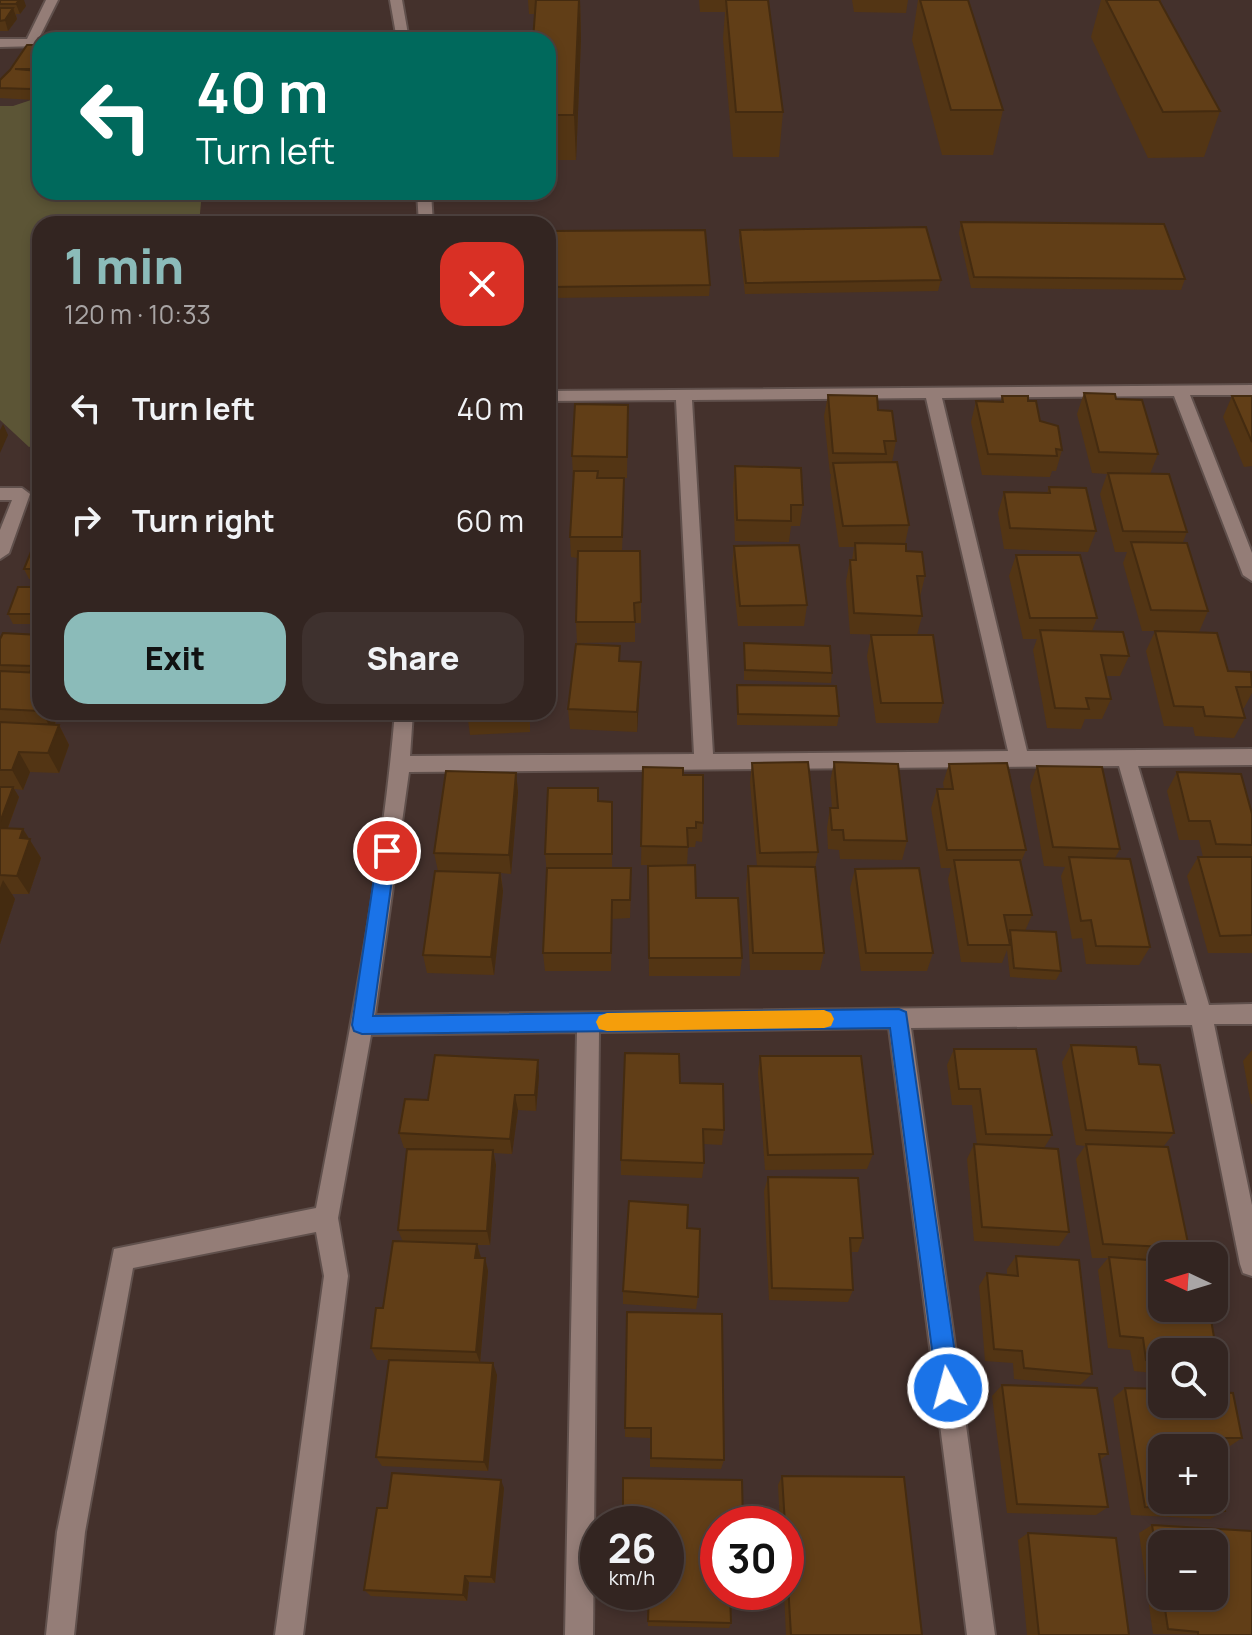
<!DOCTYPE html>
<meta charset="utf-8">
<style>
:root{--surface:#332521;--page:#3e312e;--text:#f1f3f6;--muted:#a9a5a5;--line:#4e423f;--accent:#8bbbb9}
body{margin:0;font-family:Manrope,sans-serif;background:var(--page);color:var(--text);height:100vh;display:flex;flex-direction:column;font-size:30px;white-space:nowrap}
*{box-sizing:border-box;margin:0}
p{font-size:26px;color:var(--muted)}
.icon{flex:none;width:44px;height:44px;fill:none;stroke:currentColor;stroke-width:2;stroke-linecap:round;stroke-linejoin:round}
.map{position:relative;flex:1;overflow:hidden}
.details{position:absolute;left:32px;top:216px;width:524px;height:504px;display:flex;flex-direction:column;background:var(--surface);border-radius:24px;box-shadow:0 4px 12px #0003,0 0 0 2px var(--line)}
.details>*{flex:none}
.banner{position:absolute;left:32px;top:32px;width:524px;height:168px;border-radius:24px;box-shadow:0 4px 12px #0003,0 0 0 2px var(--line);background:#00695c;color:#fff;overflow:hidden}
.needle{width:52px;rotate:274deg}
.buttons{position:absolute;left:1148px;top:1242px;display:grid;gap:16px}
.buttons a{display:grid;place-items:center;width:80px;height:80px;border-radius:16px;background:var(--surface);box-shadow:0 4px 12px #0003,0 0 0 2px var(--line);font-size:40px}
.speed{position:absolute;left:580px;top:1506px;display:flex;gap:16px;font-size:40px;font-weight:700;text-align:center}
.speed>*{display:grid;place-content:center;width:104px;height:104px;border-radius:50%;background:var(--surface);box-shadow:0 4px 12px #0003,0 0 0 2px var(--line);line-height:1}
.speed small{font-size:20px;font-weight:400}
.speed .limit{border:12px solid #d22;background:#fff;color:#111}
.pin{position:absolute;display:grid;place-items:center;width:68px;height:68px;color:#fff;margin:-34px;border:4px solid #fff;border-radius:50%;box-shadow:0 2px 8px #0007}
.me{position:absolute;width:88px;margin:-44px;rotate:353deg;stroke-linejoin:round;filter:drop-shadow(0 0 6px #0008)}
.turn{display:flex;align-items:center;gap:28px;height:168px;padding:0 32px;font-size:36px}
.turn .icon{width:104px;height:104px;stroke-width:2.5}
.turn b{display:block;font-size:56px;line-height:68px}
.round{display:grid;place-items:center;flex:none;width:84px;height:84px;border-radius:24px;background:var(--page)}
.head{display:flex;align-items:center;justify-content:space-between;height:136px;padding:0 32px}
h1{font-size:48px;font-weight:800;line-height:60px;color:var(--accent)}
.primary-button{display:flex;gap:16px;margin-top:auto;padding:16px 32px}
.primary-button a{flex:1;height:92px;border-radius:24px;background:var(--accent);color:#111;font-size:32px;font-weight:800;line-height:92px;text-align:center}
.primary-button a+a{background:var(--page);color:var(--text)}
ul{padding:0;list-style:none}
li{display:flex;align-items:center;gap:24px;height:112px;padding:0 32px}
li div{flex:1}
li b{display:block;font-size:30px}
li em{font-style:normal}
.map>svg:first-child{display:block}
.green{fill:#5c5536}
.lines{fill:none;stroke-linecap:round;stroke-linejoin:round}
.street-casing{stroke:#60504c;stroke-width:4}
.street{fill:#947d77;fill-rule:evenodd}
.wall{fill:#533514;fill-rule:evenodd}
.shaded-wall{fill:#442b10}
.building{fill:#613e17;stroke:#442b10;stroke-width:2;fill-rule:evenodd}
.route{fill:#1a73e8;stroke:#114b97;stroke-width:2}
.slow{fill:#f59e0b}
</style>
<div class="map">
<svg width="1252" height="1635" viewBox="0 0 1252 1635">
<rect width="100%" height="100%" fill="#44312c"/>
<path class="green" d="M40,97V192H202L199,224H40V444L29,447L0,420V106H13Z"/>
<g class="lines">
<g class="street-casing">
<g id="street">
<path d="M46,0H58L39,38L45,40H40V46L0,47V39H27Z"/>
<path d="M390,0H402L409,40H397Z"/>
<path d="M417,192H431L433,224H419Z"/>
<path d="M1252,385V395H1190L1252,553V581L1243,575L1174,396L942,398L1027,751L1252,749V765L1138,766L1209,1005L1252,1004V1024H1214L1252,1205V1276L1243,1273L1240,1264L1192,1025L911,1028L995,1635H967L889,1028L599,1032L593,1635H565L577,1032L371,1035L338,1218L348,1276L303,1635H275L324,1276L316,1232L133,1268L85,1532L74,1635H46L57,1532L114,1249L316,1208C347,1044 381,879 395,712H413L410,756L694,754L676,400L548,401V391ZM926,398L1008,751L713,754L692,400ZM1119,766L1187,1005L375,1015L409,772Z"/>
<path d="M0,488H22L30,494L9,553L0,559V530L12,500H0Z"/>
</g>
</g>
<use href="#street" class="street"/>
</g>
<g class="wall">
<path d="M0,0L26,6L20,14H16L17,19L8,31H0Z"/>
<path d="M528,0H580L581,39L576,160H548V40L535,14H529Z"/>
<path d="M699,0H768L783,112L779,157H733L723,39L725,12H700Z"/>
<path d="M852,0H908L906,13L854,12Z"/>
<path d="M918,0H968L1003,110L993,155H942L912,40Z"/>
<path d="M1101,0H1161L1160,2L1220,111L1204,157L1148,158L1091,37Z"/>
<path d="M40,45V91L34,100L0,98V80Z"/>
<path d="M961,222L1185,279L1181,290L971,288L959,233Z"/>
<path d="M740,230L941,280L938,291L745,294L739,241Z"/>
<path d="M548,231L710,285L709,296L548,298Z"/>
<path d="M1084,393L1116,399L1158,454L1150,474L1187,532L1183,542L1208,611L1199,632L1164,631L1228,671L1252,676V693L1244,708H1242L1245,718L1234,738L1195,736L1193,727L1164,726L1146,651L1155,631H1142L1123,563L1127,552H1115L1100,494L1107,474L1092,473L1077,414Z"/>
<path d="M828,395L878,410L896,441L892,462L909,525L905,544L906,551L925,576L920,597L922,616L917,635L943,703L938,723H876L867,656L871,635H893L850,634L846,581L850,560H852L854,547H839L830,484L831,474H830L824,416Z"/>
<path d="M1002,396L1028,401L1040,421L1062,450L1056,471H1052L1050,477L982,475L971,422L976,401H1001Z"/>
<path d="M1232,396H1252V466L1244,467L1223,417Z"/>
<path d="M628,405L627,478H598L624,499L622,551L641,602V623H635V642L577,643L576,622L577,558L571,557L570,537L574,477H573L572,456Z"/>
<path d="M735,466L803,505L800,526H791L789,542L735,541L733,487Z"/>
<path d="M1049,487L1096,531L1088,552L1004,549L998,513L1004,492L1047,493Z"/>
<path d="M40,543V580L29,579L24,569Z"/>
<path d="M734,546L807,605L804,626H738L732,567Z"/>
<path d="M1016,555L1097,618L1092,631L1129,656L1120,676H1106L1111,699L1102,719H1085L1081,729L1047,728L1033,650L1037,639H1023L1009,576Z"/>
<path d="M40,587V624H13L8,614Z"/>
<path d="M40,635V712H59L55,725H59L69,745L59,773L30,772L23,790L14,789L19,797L8,828L23,829L41,858L29,894H12L15,899L0,944V639Z"/>
<path d="M744,643L832,673L831,683L744,680Z"/>
<path d="M620,646V661L640,682L637,732L570,729L568,709Z"/>
<path d="M737,685L839,716L837,726L737,725Z"/>
<path d="M467,712H530V732L470,735Z"/>
<path d="M834,762L907,841L902,860L840,859L839,850L828,849L827,828L830,808H832L830,782Z"/>
<path d="M752,763L818,852L815,867L824,953L820,970H750L746,885L748,866H757L750,782Z"/>
<path d="M949,764L1026,850L1021,862L1032,915L1025,931L1061,971L1056,980L1010,977L1007,950L1002,963L961,962L948,879L951,868H941L931,808L937,789H944L943,783Z"/>
<path d="M1037,766L1120,849L1115,858L1150,947L1139,965L1086,964L1082,938L1072,939L1061,876L1065,867L1044,866L1030,786Z"/>
<path d="M643,767L683,775L703,823L702,842L696,841L695,847H688L687,865L696,898L742,958L740,976H649L648,866L661,865H641Z"/>
<path d="M1177,772L1252,814V953H1208L1187,876L1198,857H1203L1199,840H1179L1167,791Z"/>
<path d="M516,773L518,792L511,874L501,873L503,891L494,975L427,973L423,955L438,871L434,853Z"/>
<path d="M598,788V801L612,802V868L631,886L630,918L612,919L611,971H545L543,953L547,873L545,854Z"/>
<path d="M855,869L933,953L927,971H861L850,888Z"/>
<path d="M1071,1045L1136,1047L1139,1064L1160,1065L1174,1133L1163,1147H1168L1189,1248L1181,1256H1162V1260H1150L1162,1261V1308H1209L1219,1366L1214,1370V1352H1162V1374L1134,1371L1130,1350L1108,1348L1098,1270L1108,1258H1092L1076,1159L1085,1146L1076,1145L1062,1062Z"/>
<path d="M954,1049L1052,1135L1044,1148L1069,1232L1059,1246L974,1241L967,1159L974,1144H977L972,1105H952L947,1065Z"/>
<path d="M1252,1050V1104H1251L1243,1061Z"/>
<path d="M760,1056L873,1154L867,1169L765,1170L758,1073Z"/>
<path d="M539,1076L536,1111L518,1110L512,1154L494,1153L496,1165L490,1245H477L481,1258H485L488,1271L480,1363L497,1375L488,1471L382,1466L376,1457L389,1360H377L371,1348L403,1242L398,1230L420,1149L404,1148L399,1133L428,1100Z"/>
<path d="M680,1083L724,1130L722,1145L704,1144V1163L702,1178L621,1175V1160Z"/>
<path d="M768,1177L863,1238L858,1252H851L853,1290L848,1302L769,1300L764,1191Z"/>
<path d="M687,1228L698,1297L696,1309L623,1304V1291Z"/>
<path d="M1016,1256L1092,1374L1080,1385L1014,1379L1013,1363L985,1361L979,1286L987,1273L1007,1275V1269Z"/>
<path d="M627,1312L724,1460L721,1469L650,1467V1438L625,1437Z"/>
<path d="M1002,1385L1108,1454L1100,1460L1108,1507L1096,1515L1007,1513L992,1396Z"/>
<path d="M1125,1388L1242,1438L1227,1448H1222L1227,1478L1219,1482L1225,1511L1210,1519L1131,1515L1113,1398Z"/>
<path d="M782,1476L922,1635H786L784,1592H786V1524H780L778,1485Z"/>
<path d="M504,1488L495,1583L469,1582L467,1601L371,1596L364,1590L387,1508Z"/>
<path d="M718,1524L731,1623L729,1628L648,1626V1595L621,1594V1592H666Z"/>
<path d="M1152,1525L1252,1635L1153,1634L1139,1533ZM1162,1544L1214,1596H1162Z"/>
<path d="M1028,1533L1129,1635H1027L1018,1540Z"/>
</g>
<g class="shaded-wall">
<path d="M19,0H24L26,6L20,14L16,4Z"/>
<path d="M580,0L581,39L576,160L574,115Z"/>
<path d="M13,8L17,19L8,31L5,20Z"/>
<path d="M40,75V91L34,100L30,89Z"/>
<path d="M551,403L552,425L548,477V445Z"/>
<path d="M3,424L8,435L0,453V430Z"/>
<path d="M641,662L640,682L637,732V712Z"/>
<path d="M42,712H59L52,731Z"/>
<path d="M59,725L69,745L59,773L48,753Z"/>
<path d="M19,752L30,772L23,790L12,770Z"/>
<path d="M516,773L518,792L511,874L509,855Z"/>
<path d="M13,787L19,797L3,841L0,837V822Z"/>
<path d="M23,829L41,858L29,894L17,876L20,838Z"/>
<path d="M500,873L503,891L494,975L491,957Z"/>
<path d="M3,880L15,899L0,944V888Z"/>
<path d="M538,1060L539,1076L536,1111L535,1095Z"/>
<path d="M515,1095L518,1110L512,1154L510,1139Z"/>
<path d="M493,1150L496,1165L490,1245L487,1231Z"/>
<path d="M477,1244L481,1258H475Z"/>
<path d="M485,1258L488,1271L480,1363L476,1352Z"/>
<path d="M493,1363L497,1375L488,1471L484,1462Z"/>
<path d="M501,1480L504,1488L495,1583L491,1577Z"/>
<path d="M465,1576L469,1582L467,1601L463,1595Z"/>
</g>
<g class="building">
<path d="M0,0H19L16,4H0Z"/>
<path d="M536,0H579L574,115H548V40H533Z"/>
<path d="M726,0H768L783,112H736Z"/>
<path d="M920,0H968L1003,110H951Z"/>
<path d="M1106,0H1159L1220,111L1163,112Z"/>
<path d="M0,8H13L5,20L0,21Z"/>
<path d="M27,45H40V69H15L40,71V75L30,89L0,88V80L10,70Z"/>
<path d="M961,222L1164,224L1185,279L974,277Z"/>
<path d="M926,227L941,280L746,283L740,230Z"/>
<path d="M705,230L710,285L548,287V231Z"/>
<path d="M1084,393L1115,394L1116,399L1142,400L1158,454L1099,452Z"/>
<path d="M828,395L877,396L878,410L892,411L896,441H884L886,454L833,453Z"/>
<path d="M1002,396H1028V401H1036L1040,421L1058,426L1062,450L1056,449L1057,456L988,454L976,401L1003,402Z"/>
<path d="M1232,396H1252V442Z"/>
<path d="M548,403H551L548,445Z"/>
<path d="M575,404L628,405L627,457L572,456Z"/>
<path d="M897,462L909,525L843,526L833,463Z"/>
<path d="M735,466L801,468L803,505H791V521L737,520Z"/>
<path d="M574,471H598L597,478H624L622,537H570Z"/>
<path d="M1108,473L1169,474L1187,532L1123,531Z"/>
<path d="M1049,487L1086,488L1096,531L1010,528L1004,492L1050,493Z"/>
<path d="M35,542L40,543V569H24Z"/>
<path d="M1131,542L1187,543L1208,611L1151,610Z"/>
<path d="M855,543L906,544V551L922,552L925,576H917L922,616L854,613L850,560H856Z"/>
<path d="M799,545L807,605L740,606L734,546Z"/>
<path d="M578,551H640L641,602L634,603L635,622H576Z"/>
<path d="M1016,555H1080L1097,618H1030Z"/>
<path d="M18,587H40V614H8Z"/>
<path d="M1040,630L1123,632L1129,656L1101,655L1111,699L1086,698L1089,709L1055,708Z"/>
<path d="M1155,631L1217,633L1228,671L1251,672L1252,687H1236L1245,718L1205,716L1203,707L1174,706Z"/>
<path d="M3,633L40,635V673L30,672L33,666L0,665V639Z"/>
<path d="M871,635H933L943,703H881Z"/>
<path d="M744,643L830,646L832,673L745,670Z"/>
<path d="M576,644L620,646L619,661L641,662L637,712L568,709Z"/>
<path d="M0,671L40,673V711L0,709Z"/>
<path d="M737,685L836,686L839,716L738,714Z"/>
<path d="M467,712H521L467,715Z"/>
<path d="M0,722L59,725L48,753L19,752L12,770H0Z"/>
<path d="M808,762L818,852L760,853L752,763Z"/>
<path d="M834,762L898,764L907,841L844,840L843,830H832L830,808H838Z"/>
<path d="M1007,763L1026,850H947L937,789H953L949,764Z"/>
<path d="M1037,766L1102,767L1120,849L1053,847Z"/>
<path d="M643,767L683,768V775H703V823L696,822V828H687L688,847L641,846Z"/>
<path d="M446,771L516,773L509,855L434,853Z"/>
<path d="M1177,772L1241,774L1252,814V845L1216,844L1210,821H1189Z"/>
<path d="M0,787H13L0,822Z"/>
<path d="M548,788H598V801L612,802V854H545Z"/>
<path d="M0,828L23,829L20,838L30,839L17,876L0,875Z"/>
<path d="M1069,857L1130,859L1150,947L1096,946L1091,920L1081,921Z"/>
<path d="M1198,857H1252V935L1220,936Z"/>
<path d="M954,860H1020L1032,915H1004L1010,945H968Z"/>
<path d="M695,865L696,898H738L742,958H649L648,866Z"/>
<path d="M748,866L815,867L824,953H753Z"/>
<path d="M547,868H631L630,900H612L611,953H543Z"/>
<path d="M919,868L933,953H866L855,869Z"/>
<path d="M435,871L500,873L491,957L423,955Z"/>
<path d="M1010,930L1056,932L1061,971L1014,968Z"/>
<path d="M1071,1045L1136,1047L1139,1064L1160,1065L1174,1133L1086,1130Z"/>
<path d="M954,1049H1036L1052,1135L986,1134L980,1089H959Z"/>
<path d="M625,1053L679,1054L680,1083L723,1084L724,1130L703,1129L704,1163L621,1160Z"/>
<path d="M435,1055L538,1060L535,1095H515L510,1139L399,1133L405,1099L428,1100Z"/>
<path d="M760,1056H861L873,1154L768,1155Z"/>
<path d="M974,1144L1058,1149L1069,1232L982,1227Z"/>
<path d="M1086,1144L1168,1147L1189,1248L1103,1244Z"/>
<path d="M407,1149L493,1150L487,1231L398,1230Z"/>
<path d="M768,1177L858,1178L863,1238H850L853,1290L772,1288Z"/>
<path d="M629,1201L688,1205L687,1228L700,1229L698,1297L623,1291Z"/>
<path d="M393,1241L477,1244L475,1258H485L476,1352L371,1348L376,1308H383Z"/>
<path d="M1016,1256L1079,1260L1092,1374L1024,1368L1022,1351L994,1349L987,1273L1018,1276Z"/>
<path d="M1109,1257L1162,1261V1308H1209L1219,1366H1214V1352H1162V1361L1146,1360L1143,1338L1120,1336Z"/>
<path d="M627,1312L722,1314L724,1460L651,1458V1428H625Z"/>
<path d="M389,1360L493,1363L484,1462L376,1457Z"/>
<path d="M1002,1385L1097,1388L1108,1454H1099L1108,1507L1017,1504Z"/>
<path d="M1125,1388L1162,1389V1404H1214V1392L1233,1393L1242,1438H1220L1227,1478H1218L1225,1511L1145,1507ZM1162,1448H1214V1500H1162Z"/>
<path d="M392,1473L501,1480L491,1577L465,1576L463,1595L364,1590L377,1508H387Z"/>
<path d="M782,1476L904,1477L922,1635H791L786,1550V1524H785Z"/>
<path d="M623,1478L742,1480L743,1524H718V1592H730L731,1623L648,1621L649,1592H666V1524H623Z"/>
<path d="M1152,1525L1252,1531V1635H1198V1632L1168,1629L1163,1596H1214V1544H1162V1589Z"/>
<path d="M1028,1533L1116,1538L1129,1635H1039Z"/>
</g>
<path class="route" d="M387,843L394,846L396,851L373,1016L899,1009L906,1012L960,1388L957,1397L948,1400L940,1397L937,1388L890,1028L362,1034L354,1031L352,1025L378,851L380,846Z"/>
<path class="slow" d="M824,1010L831,1013L834,1019L831,1026L824,1028L607,1031L599,1029L596,1022L599,1016L607,1013Z"/>
</svg>
<div class="buttons">
<a><svg class="needle" viewBox="-14 -14 28 28"><path d="M0-13l5 13h-10z" fill="#e53935"/><path d="M0 13l5-13h-10z" fill="#a9a5a5"/></svg></a>
<a><svg class="icon" aria-label="search" viewBox="0 0 24 24"><circle cx="10" cy="10" r="6"/><path d="M15 15l6 6"/></svg></a>
<a>+</a>
<a>−</a>
</div>
<div class="speed"><div>26<small>km/h</small></div><div class="limit">30</div></div>
<div class="pin" style="left:387px;top:851px;background:#d93025"><svg class="icon" aria-label="arrive" viewBox="0 0 24 24"><path d="M6 21V4h12l-3 4 3 4H6"/></svg></div>
<svg class="me" style="left:948px;top:1388px" viewBox="-20 -20 40 40"><circle r="17" fill="#1a73e8" stroke="#fff" stroke-width="3"/><path d="M0-11L8 9 0 5-8 9z" fill="#fff"/></svg>
<div class="banner">
<div class="turn"><svg class="icon" aria-label="left" viewBox="0 0 24 24"><path d="M17 20v-9H6M10 6l-5 5 5 5"/></svg><div><b>40 m</b>Turn left</div></div>
</div>
<section class="details">
<div class="head"><div><h1>1 min</h1><p>120 m · 10:33</p></div><a class="round" style="background:#d93025;color:#fff"><svg class="icon" aria-label="close" viewBox="0 0 24 24"><path d="M6 6l12 12M18 6L6 18"/></svg></a></div>
<ul>
<li><svg class="icon" aria-label="left" viewBox="0 0 24 24"><path d="M17 20v-9H6M10 6l-5 5 5 5"/></svg><div><b>Turn left</b></div><em>40 m</em></li>
<li><svg class="icon" aria-label="right" viewBox="0 0 24 24"><path d="M7 20v-9h11M14 6l5 5-5 5"/></svg><div><b>Turn right</b></div><em>60 m</em></li>
</ul>
<div class="primary-button"><a>Exit</a><a>Share</a></div>
</section>
</div>
